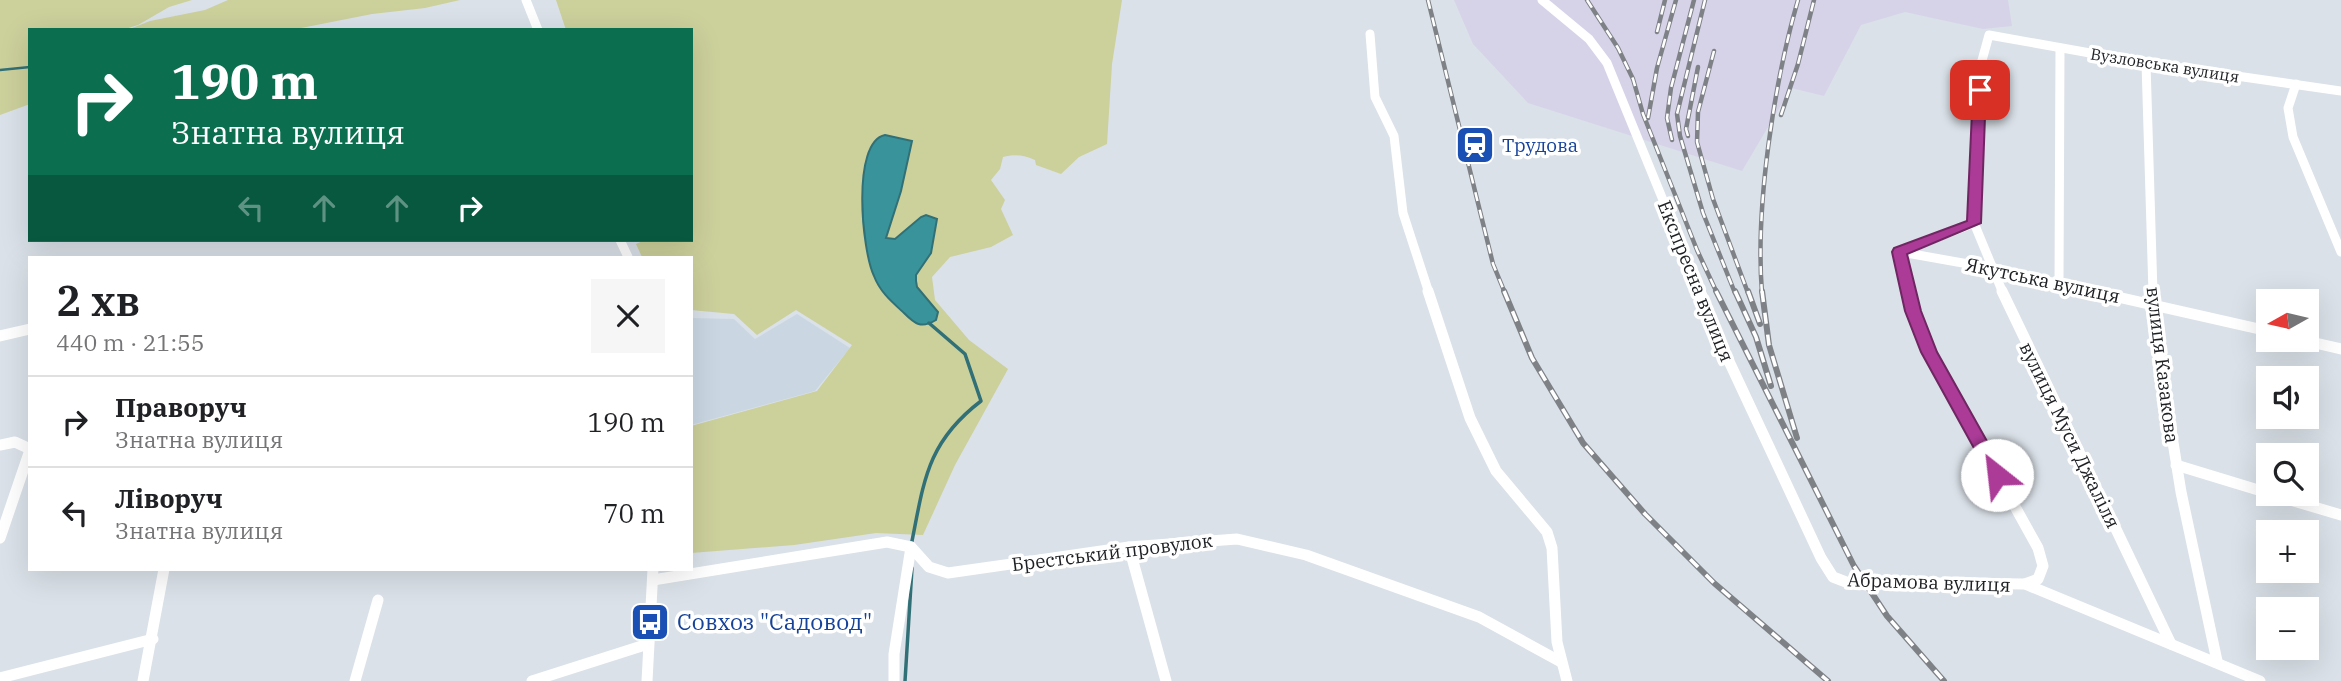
<!DOCTYPE html>
<html lang="uk">
<meta charset="utf-8">
<style>
:root{--surface:#fff;--page:#f6f6f6;--text:#202124;--muted:#757577;--line:#e0e0e0}
body{margin:0;font-family:"IBM Plex Serif",serif;background:var(--page);color:var(--text);height:100vh;display:flex;flex-direction:column;font-size:26px;white-space:nowrap}
*{box-sizing:border-box;margin:0}
p{font-size:23px;color:var(--muted)}
.icon{flex:none;width:38px;height:38px;fill:none;stroke:currentColor;stroke-width:2;stroke-linecap:round;stroke-linejoin:round}
.map{position:relative;flex:1;overflow:hidden}
.side{position:absolute;left:28px;top:256px;width:665px;height:315px;display:flex;flex-direction:column;background:var(--surface);border-radius:0px;box-shadow:0 7px 28px #0002}
.side>*{flex:none}
.banner{position:absolute;left:28px;top:28px;width:665px;height:214px;border-radius:0px;box-shadow:0 7px 28px #0002;background:#0b6e4f;color:#fff;overflow:hidden}
.needle{width:46px;rotate:262deg}
.buttons{position:absolute;left:2256px;top:289px;display:grid;gap:14px}
.buttons a{display:grid;place-items:center;width:63px;height:63px;border-radius:0px;background:var(--surface);box-shadow:0 7px 28px #0002;font-size:35px}
.pin{position:absolute;display:grid;place-items:center;width:60px;height:60px;color:#fff;margin:-30px;border-radius:14px;box-shadow:0 4px 10px #0006}
.me{position:absolute;width:77px;margin:-38px;rotate:331deg;stroke-linejoin:round;filter:drop-shadow(0 0 5px #0008)}
.turn{display:flex;align-items:center;gap:24px;height:147px;padding:0 28px;font-size:32px}
.turn .icon{width:91px;height:91px;stroke-width:2.5}
.turn b{display:block;font-size:49px;line-height:60px}
.lanes{display:flex;align-items:center;height:66px;padding:0 28px;background:#0003;justify-content:center;gap:35px;direction:ltr}
.lanes .off{opacity:.35}
.round{display:grid;place-items:center;flex:none;width:74px;height:74px;border-radius:0px;background:var(--page)}
.headline{display:flex;align-items:center;justify-content:space-between;height:119px;padding:0 28px}
h1{font-size:42px;font-weight:600;line-height:52px}
ul{padding:0;list-style:none}
li{display:flex;align-items:center;gap:21px;height:91px;padding:0 28px;border-top:2px solid var(--line)}
li div{flex:1}
li b{display:block;font-size:26px}
li em{font-style:normal}
.map>svg:first-child{display:block}
.built{fill:#cad7e3}
.industrial{fill:#d6d3e9}
.green{fill:#ccd09b}
.water{fill:#39939a;stroke:#317076;stroke-width:2}
.lines{fill:none;stroke-linecap:round;stroke-linejoin:round}
.stream-far1{stroke:#317076;stroke-width:2.5}
.stream{stroke:#317076;stroke-width:3.5}
.street-far1{stroke:#fff;stroke-width:9}
.street{stroke:#fff;stroke-width:11}
.rail-far1-casing{stroke:#7e8287;stroke-width:4.5}
.rail-casing{stroke:#7e8287;stroke-width:6}
.rail-far1{stroke:#fff;stroke-width:2.5;stroke-dasharray:9;stroke-linecap:butt}
.rail{stroke:#fff;stroke-width:3.5;stroke-dasharray:11;stroke-linecap:butt}
.route{fill:#ab3b97;stroke:#6f2662;stroke-width:2}
.labels{text-anchor:middle;stroke-width:7;stroke-linejoin:round;paint-order:stroke}
.far-street-label{font-size:16px;fill:#1d1f22;stroke:#fff}
.transit-label{font-size:19px;fill:#164399;stroke:#fff;text-anchor:start}
.street-label{font-size:19px;fill:#1d1f22;stroke:#fff}
.near-transit-label{font-size:23px;fill:#164399;stroke:#fff;text-anchor:start}
</style>
<div class="map">
<svg width="2341" height="681" viewBox="0 0 2341 681">
<rect width="100%" height="100%" fill="#dae1e8"/>
<path class="built" d="M797,314L850,348L815,391L691,425V318L734,319L755,339Z"/>
<path class="industrial" d="M1454,0H2008L2012,26L1983,29L1905,12L1861,25L1824,96L1791,88L1742,171L1528,103L1473,44Z"/>
<g class="green">
<path d="M0,0H192L169,7L138,25L122,30H30V104L0,115Z"/>
<path d="M228,0H460L425,8L372,14L291,30H127L150,21L205,10Z"/>
<path d="M556,0H1122L1112,64L1107,144L1079,157L1061,174L1036,165L1035,160C1024,155 1014,154 1003,157L1000,169L991,180L1005,200L1001,209L1013,235L991,247L950,257L932,277L935,300L969,340L1008,369L955,465L923,535L876,533L794,545L691,553V426L817,391L852,345L796,310L757,335L734,314L691,310V257H642L636,244L645,240H691V30H566Z"/>
</g>
<path class="water" d="M885,135L912,141L901,191L886,238L895,239L921,217L926,215L937,219L931,253L916,275V281L917,287L938,312L936,320C921,329 915,324 904,313C892,302 880,292 874,276C862,251 851,142 885,135Z"/>
<g class="lines">
<path class="stream-far1" d="M0,70L30,67"/>
<g class="stream">
<path d="M911,546C924,482 926,443 981,401L965,354L929,323"/>
<path d="M905,681L912,568"/>
</g>
<g class="street-far1">
<path d="M526,0L538,30"/>
<path d="M1542,0L1589,39L1607,63L1701,293"/>
<path d="M1370,34L1375,97L1394,136L1403,213L1429,293"/>
<path d="M2146,63L2153,293"/>
<path d="M2296,84L2288,108L2293,137L2341,252"/>
<path d="M1974,223L2003,293"/>
<path d="M620,240L628,257"/>
<path d="M1901,252L1991,268L2099,293"/>
<path d="M2059,283L2060,48"/>
<path d="M1909,293L1899,252L1974,223L1981,64L1989,35L2146,63L2341,91"/>
</g>
<g class="street">
<path d="M1428,291L1470,418L1496,471L1547,532L1552,548L1557,642L1567,681"/>
<path d="M1700,291L1727,357L1821,558L1833,577L1846,582L2025,584L2260,681"/>
<path d="M1908,291L1929,352L2038,548L2043,566L2038,579L2025,584"/>
<path d="M2002,291L2171,644"/>
<path d="M2091,291L2268,331"/>
<path d="M2153,291L2158,349L2181,492L2217,661"/>
<path d="M0,336L30,329"/>
<path d="M2302,340L2341,349"/>
<path d="M0,445L15,442L30,449"/>
<path d="M2176,465L2268,493"/>
<path d="M2270,494L2341,515"/>
<path d="M0,538L30,450"/>
<path d="M1129,547L1166,681"/>
<path d="M653,580L887,542L911,547L929,567L948,573L1129,547L1237,539L1306,555L1479,617L1561,662"/>
<path d="M0,678L153,639"/>
<path d="M143,681L164,569"/>
<path d="M355,681L378,600"/>
<path d="M532,681L648,644"/>
<path d="M647,681L653,569"/>
<path d="M894,681V654L911,547"/>
</g>
<g class="rail-far1-casing">
<g id="rail-far1">
<path d="M1428,0L1493,264L1505,293"/>
<path d="M1587,0L1618,48L1633,79L1643,114L1697,250L1717,293"/>
<path d="M1705,0L1677,114L1680,136L1703,213L1735,293"/>
<path d="M1657,32L1665,0"/>
<path d="M1714,51L1698,112L1697,142L1713,199L1748,293"/>
<path d="M1781,115L1798,64L1814,0"/>
<path d="M1648,118L1657,68L1676,0"/>
<path d="M1688,136L1686,129L1698,67"/>
<path d="M1672,140L1667,118L1671,88L1694,0"/>
<path d="M1762,293C1755,207 1774,83 1798,0"/>
</g>
</g>
<g class="rail-casing">
<g id="rail">
<path d="M1504,291L1532,358L1583,443L1645,514L1714,583L1828,681"/>
<path d="M1716,291L1854,566L1887,616L1944,681"/>
<path d="M1735,291L1756,337L1771,386"/>
<path d="M1748,291L1760,324"/>
<path d="M1762,291L1769,345L1797,438"/>
</g>
</g>
<use href="#rail-far1" class="rail-far1"/>
<use href="#rail" class="rail"/>
</g>
<path class="route" d="M1980,86L1986,90L1981,223L1907,254L1921,311L1937,352L2006,475L2004,479H1991L1921,352L1905,311L1892,252L1894,248L1967,221L1973,90Z"/>
<defs>
<g id="station-square" transform="scale(2.0125)"><rect x="-9" y="-9" width="18" height="18" rx="4" fill="#1a4fb4" stroke="#fff"/><path d="M-3-6H3Q5-6 5-4V2Q5 4 3 4L4.5 6H3L1.5 4h-3L-3 6H-4.5L-3 4Q-5 4-5 2V-4Q-5-6-3-6ZM-3.5-4v3h7v-3ZM-3.5 1v1.5H-2V1ZM2 1v1.5H3.5V1Z" fill="#fff"/></g>
<g id="bus-square" transform="scale(2.0125)"><rect x="-9" y="-9" width="18" height="18" rx="4" fill="#1a4fb4" stroke="#fff"/><path d="M-5-6H5V4H4V6H2V4H-2V6H-4V4H-5ZM-3.5-4V0h7V-4ZM-3.5 1.2v1.5H-2V1.2ZM2 1.2v1.5H3.5V1.2Z" fill="#fff"/></g>
</defs>
<g fill-rule="evenodd">
<use href="#station-square" x="1475" y="145"/>
<use href="#bus-square" x="650" y="622"/>
</g>
<g class="labels">
<g class="far-street-label">
<text transform="translate(2165 65) rotate(9)" y="6">Вузловська вулиця</text>
</g>
<g class="transit-label">
<text x="1502" y="152">Трудова</text>
</g>
<g class="street-label">
<text transform="translate(2043 280) rotate(12)" y="7">Якутська вулиця</text>
<text transform="translate(1696 281) rotate(68)" y="7">Експресна вулиця</text>
<text transform="translate(2163 365) rotate(83)" y="7">вулиця Казакова</text>
<text transform="translate(2070 435) rotate(64)" y="7">вулиця Муси Джаліля</text>
<text transform="translate(1112 552) rotate(-7)" y="7">Брестський провулок</text>
<text transform="translate(1929 582) rotate(2)" y="7">Абрамова вулиця</text>
</g>
<g class="near-transit-label">
<text x="677" y="630">Совхоз "Садовод"</text>
</g>
</g>
</svg>
<div class="buttons">
<a><svg class="needle" viewBox="-14 -14 28 28"><path d="M0-13l5 13h-10z" fill="#e53935"/><path d="M0 13l5-13h-10z" fill="#757577"/></svg></a>
<a><svg class="icon" aria-label="sound" viewBox="0 0 24 24"><path d="M4 9h4l5-4v14l-5-4H4zM17 9q2 3 0 6"/></svg></a>
<a><svg class="icon" aria-label="search" viewBox="0 0 24 24"><circle cx="10" cy="10" r="6"/><path d="M15 15l6 6"/></svg></a>
<a>+</a>
<a>−</a>
</div>
<div class="pin" style="left:1980px;top:90px;background:#d93025"><svg class="icon" aria-label="arrive" viewBox="0 0 24 24"><path d="M6 21V4h12l-3 4 3 4H6"/></svg></div>
<svg class="me" style="left:1997px;top:475px" viewBox="-20 -20 40 40"><circle r="19" fill="#fff"/><path d="M0-13L10 11 0 6-10 11z" fill="#ab3b97"/></svg>
<div class="banner">
<div class="turn"><svg class="icon" aria-label="right" viewBox="0 0 24 24"><path d="M7 20v-9h11M14 6l5 5-5 5"/></svg><div><b>190 m</b>Знатна вулиця</div></div>
<div class="lanes"><svg class="icon off" aria-label="left" viewBox="0 0 24 24"><path d="M17 20v-9H6M10 6l-5 5 5 5"/></svg><svg class="icon off" aria-label="ahead" viewBox="0 0 24 24"><path d="M12 20V5M6 11l6-6 6 6"/></svg><svg class="icon off" aria-label="ahead" viewBox="0 0 24 24"><path d="M12 20V5M6 11l6-6 6 6"/></svg><svg class="icon" aria-label="right" viewBox="0 0 24 24"><path d="M7 20v-9h11M14 6l5 5-5 5"/></svg></div>
</div>
<section class="side">
<div class="headline"><div><h1>2 хв</h1><p>440 m · 21:55</p></div><a class="round"><svg class="icon" aria-label="close" viewBox="0 0 24 24"><path d="M6 6l12 12M18 6L6 18"/></svg></a></div>
<ul>
<li><svg class="icon" aria-label="right" viewBox="0 0 24 24"><path d="M7 20v-9h11M14 6l5 5-5 5"/></svg><div><b>Праворуч</b><p>Знатна вулиця</p></div><em>190 m</em></li>
<li><svg class="icon" aria-label="left" viewBox="0 0 24 24"><path d="M17 20v-9H6M10 6l-5 5 5 5"/></svg><div><b>Ліворуч</b><p>Знатна вулиця</p></div><em>70 m</em></li>
</ul>
</section>
</div>
